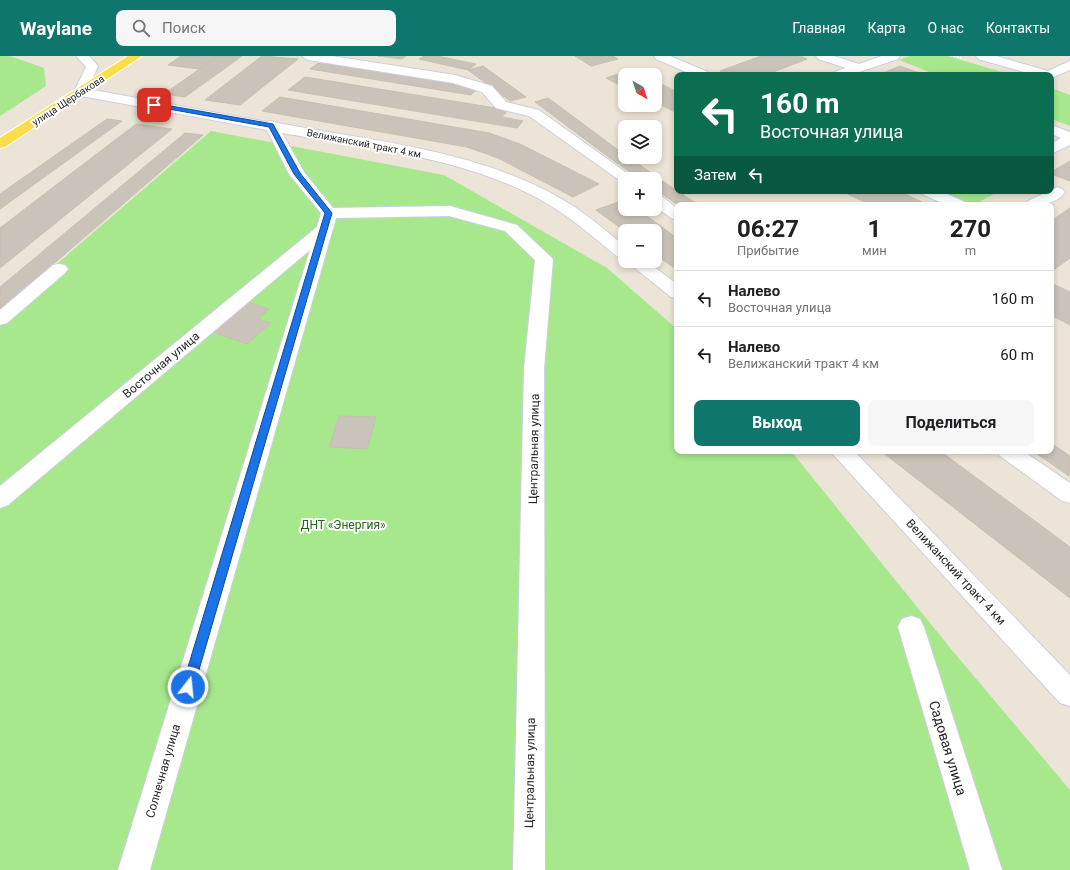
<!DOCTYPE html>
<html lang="ru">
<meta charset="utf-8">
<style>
:root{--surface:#fff;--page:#f6f6f6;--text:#202124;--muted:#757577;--line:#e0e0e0;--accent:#0f766e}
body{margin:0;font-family:Roboto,sans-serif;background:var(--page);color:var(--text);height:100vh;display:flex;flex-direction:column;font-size:15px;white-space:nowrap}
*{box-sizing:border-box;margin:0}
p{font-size:13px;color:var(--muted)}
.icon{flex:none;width:22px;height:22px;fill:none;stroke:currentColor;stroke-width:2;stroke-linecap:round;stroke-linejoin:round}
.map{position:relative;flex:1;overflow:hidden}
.panel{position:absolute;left:674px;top:146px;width:380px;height:252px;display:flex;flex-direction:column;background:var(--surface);border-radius:8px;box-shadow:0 2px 6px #0003}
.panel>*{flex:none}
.guide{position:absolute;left:674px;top:16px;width:380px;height:122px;border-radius:8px;box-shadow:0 2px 6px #0003;background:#0b6e4f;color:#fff;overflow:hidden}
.needle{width:26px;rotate:141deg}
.tools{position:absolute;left:618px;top:12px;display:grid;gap:8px}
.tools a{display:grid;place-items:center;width:44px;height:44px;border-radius:8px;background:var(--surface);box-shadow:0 2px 6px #0003;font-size:20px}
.pin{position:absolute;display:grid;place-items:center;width:34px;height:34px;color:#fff;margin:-17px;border-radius:8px;box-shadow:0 2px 6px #0006}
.me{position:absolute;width:44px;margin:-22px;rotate:16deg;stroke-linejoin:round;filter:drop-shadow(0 0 3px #0008)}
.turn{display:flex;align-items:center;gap:14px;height:84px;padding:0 20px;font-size:18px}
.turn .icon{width:52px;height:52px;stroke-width:2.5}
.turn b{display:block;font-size:28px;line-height:34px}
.then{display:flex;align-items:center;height:38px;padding:0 20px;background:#0003;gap:8px;font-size:15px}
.eta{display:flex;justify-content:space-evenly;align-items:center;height:68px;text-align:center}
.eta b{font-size:24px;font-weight:700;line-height:28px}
.primary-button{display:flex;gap:8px;margin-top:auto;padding:8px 20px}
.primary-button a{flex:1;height:46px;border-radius:8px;background:var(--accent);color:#fff;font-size:16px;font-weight:700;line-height:46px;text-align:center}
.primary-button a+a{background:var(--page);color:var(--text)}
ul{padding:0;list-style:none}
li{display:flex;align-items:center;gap:12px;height:56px;padding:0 20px;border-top:1px solid var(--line)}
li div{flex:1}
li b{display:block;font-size:15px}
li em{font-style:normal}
header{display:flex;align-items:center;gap:24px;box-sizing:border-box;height:56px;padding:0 20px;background:var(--accent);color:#fff}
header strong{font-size:19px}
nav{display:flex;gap:22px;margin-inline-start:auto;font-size:14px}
.search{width:280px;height:36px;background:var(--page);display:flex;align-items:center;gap:10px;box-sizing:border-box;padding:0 14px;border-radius:8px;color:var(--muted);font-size:15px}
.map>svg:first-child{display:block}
.green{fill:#a7e88c}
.building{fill:#c9c3ba;stroke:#c6c0b0}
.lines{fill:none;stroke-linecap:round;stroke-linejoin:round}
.minor-casing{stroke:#cccfe2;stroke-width:2}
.major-casing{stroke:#fff;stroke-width:2}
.path{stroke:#fff;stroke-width:1.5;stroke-dasharray:2 1.5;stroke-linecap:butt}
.minor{fill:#fff;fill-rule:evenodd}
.major{fill:#fddd49;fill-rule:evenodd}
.route{fill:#1a73e8;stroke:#114b97}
.labels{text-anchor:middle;stroke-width:4;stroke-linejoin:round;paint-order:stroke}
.far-street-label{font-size:10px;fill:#272727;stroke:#fff}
.street-label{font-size:12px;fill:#272727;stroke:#fff}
.park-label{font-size:12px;fill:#1f6912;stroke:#fff}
.near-street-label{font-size:14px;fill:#272727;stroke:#fff}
</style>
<header>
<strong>Waylane</strong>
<div class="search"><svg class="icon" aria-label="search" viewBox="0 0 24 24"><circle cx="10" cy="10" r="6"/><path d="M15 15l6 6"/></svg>Поиск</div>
<nav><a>Главная</a><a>Карта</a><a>О нас</a><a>Контакты</a></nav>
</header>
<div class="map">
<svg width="1070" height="814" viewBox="0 0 1070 814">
<rect width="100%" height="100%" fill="#ece4d6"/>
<g class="green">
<path d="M0,0H10L44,12L46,30L0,60Z"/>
<path d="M910,0H948L1012,19H937L899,4Z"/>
<path d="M1051,32L1070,39V70L1051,63Z"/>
<path d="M211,75L444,119L607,212L677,273V395H791L951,593L1070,734V814H0V257Z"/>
<path d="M932,135H999L974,149H961Z"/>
</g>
<g class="building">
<path d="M181,0H218L199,13L168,9Z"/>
<path d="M218,0H242L185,41L164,38Z"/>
<path d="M262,0L298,3L240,49L205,44Z"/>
<path d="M378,0H406L402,3Z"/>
<path d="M424,0H437L476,8L468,14L419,3Z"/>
<path d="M575,0H613L618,3L591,10Z"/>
<path d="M761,0H800L807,3L765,19H729L720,15Z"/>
<path d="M320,6L479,31L471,39L310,13Z"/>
<path d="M483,10L526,41L510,45L468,14Z"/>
<path d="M900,10L925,19H878Z"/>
<path d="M631,14L642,19H625V32L606,22Z"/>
<path d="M305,21L508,54L502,61L523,65L517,72L288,34Z"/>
<path d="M655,25L677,36V57L655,46Z"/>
<path d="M280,41L489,77L520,88L599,128L573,141L498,102L467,91L262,55Z"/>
<path d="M548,42L625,99V101L632,104L618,108L535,46Z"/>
<path d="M107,63L122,65L0,153V138Z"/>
<path d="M136,68L172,73L0,212V172Z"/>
<path d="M185,77L203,79L0,254V231Z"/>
<path d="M634,105L677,135L699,149H678L655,133V123H640L620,109Z"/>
<path d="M1070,105V125L1051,118V116Z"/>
<path d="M842,135H899L928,149H870Z"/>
<path d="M624,144L625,153H637L677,182V214L655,198V175H625L596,154Z"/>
<path d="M1070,152V202L1052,215L1051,165Z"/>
<path d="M1051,227L1070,236V269L1051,259Z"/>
<path d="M249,246L269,253L258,263L271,267L247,288L212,276Z"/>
<path d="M339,360L376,361L367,393L329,391Z"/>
<path d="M1051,387L1070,400L1069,420L1033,395H1051Z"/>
<path d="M881,395H940L1070,491V542Z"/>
</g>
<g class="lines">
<g class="minor-casing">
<g id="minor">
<path d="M76,0H89L98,10L88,33L267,66L271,65L277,67C373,85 486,95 570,148C589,160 607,176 625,190V203L619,202C599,186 580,169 559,155C482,103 372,93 282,77L304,116L333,152L450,150L517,169L553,203L544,313L545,814H513L524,313L535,204L505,175L449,160L336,162L150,814H118L310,194L8,449L0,452V430L317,171L321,157L289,118L267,74L76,39L74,36L86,11Z"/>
<path d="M302,0H332L455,19L492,30L506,46L539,54L635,123H625V127L622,126L529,60L496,52L482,36L453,27L308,4Z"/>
<path d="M654,0H670L708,16L710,19H693L656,3Z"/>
<path d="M816,0H834L859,8L882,0H900L898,3L850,19H832L834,16L846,12L818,3Z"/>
<path d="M976,0H996L1048,15L1070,5V14L1051,22V19H1035L978,3Z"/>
<path d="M1051,69L1070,76V89L1051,98V88L1061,82L1051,78Z"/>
<path d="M1057,131L1062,133L1065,136C1056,149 1038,149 1024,149L1026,146Z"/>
<path d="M919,135H940L965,146L967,149H946L922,138Z"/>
<path d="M655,138L661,140L677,152V164L671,162L655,150Z"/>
<path d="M626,205H646L677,228V242L671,241Z"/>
<path d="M59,208L65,209L68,213L65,217L7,267L0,269V254L53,209Z"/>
<path d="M830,395H854L1070,619V650L1060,647Z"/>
<path d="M997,395H1023L1070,427V447L1062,445L1000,400Z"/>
<path d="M911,560L920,563L924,571L1002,814H970L898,571L902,563Z"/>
</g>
</g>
<g class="major-casing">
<path id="major" d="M128,0H142L5,91L0,92V82Z"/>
</g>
<path class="path" d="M953,0L961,2"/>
<use href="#minor" class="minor"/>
<use href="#major" class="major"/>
</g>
<path class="route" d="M154,47L273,68L300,117L332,157L194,631L192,635L188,636L184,635L182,631L325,157L294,118L269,71L152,50Z"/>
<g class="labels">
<g class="far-street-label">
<text transform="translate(68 44) rotate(-33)" y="4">улица Щербакова</text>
<text transform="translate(364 87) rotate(11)" y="4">Велижанский тракт 4 км</text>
</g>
<g class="street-label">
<text transform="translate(161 309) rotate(-40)" y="4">Восточная улица</text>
<text transform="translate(534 393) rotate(-89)" y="4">Центральная улица</text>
<text transform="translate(956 516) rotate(47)" y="4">Велижанский тракт 4 км</text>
<text transform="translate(163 715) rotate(-74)" y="4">Солнечная улица</text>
<text transform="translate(530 717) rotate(-89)" y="4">Центральная улица</text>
</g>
<g class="park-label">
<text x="343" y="473">ДНТ «Энергия»</text>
</g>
<g class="near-street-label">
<text transform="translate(948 692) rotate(73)" y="5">Садовая улица</text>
</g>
</g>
</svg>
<div class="tools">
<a><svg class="needle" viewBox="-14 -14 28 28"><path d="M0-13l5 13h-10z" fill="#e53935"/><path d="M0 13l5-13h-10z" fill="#757577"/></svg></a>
<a><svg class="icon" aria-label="layers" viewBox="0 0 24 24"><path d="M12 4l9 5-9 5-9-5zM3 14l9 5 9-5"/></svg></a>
<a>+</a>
<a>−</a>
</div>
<div class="pin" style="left:154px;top:49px;background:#d93025"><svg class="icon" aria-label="arrive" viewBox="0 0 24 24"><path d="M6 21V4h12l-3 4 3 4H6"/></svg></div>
<svg class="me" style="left:188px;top:631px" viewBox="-20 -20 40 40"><circle r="17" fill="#1a73e8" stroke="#fff" stroke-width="3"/><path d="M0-11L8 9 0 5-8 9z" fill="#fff"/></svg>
<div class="guide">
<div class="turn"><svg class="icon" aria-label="left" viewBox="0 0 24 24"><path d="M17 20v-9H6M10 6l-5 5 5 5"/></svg><div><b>160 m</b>Восточная улица</div></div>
<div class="then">Затем<svg class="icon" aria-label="left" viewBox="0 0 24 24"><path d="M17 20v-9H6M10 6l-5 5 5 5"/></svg></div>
</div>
<section class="panel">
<div class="eta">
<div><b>06:27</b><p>Прибытие</p></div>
<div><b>1</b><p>мин</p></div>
<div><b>270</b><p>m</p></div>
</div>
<ul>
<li><svg class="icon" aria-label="left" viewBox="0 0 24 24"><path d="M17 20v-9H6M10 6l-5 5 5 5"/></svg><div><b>Налево</b><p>Восточная улица</p></div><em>160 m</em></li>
<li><svg class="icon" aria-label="left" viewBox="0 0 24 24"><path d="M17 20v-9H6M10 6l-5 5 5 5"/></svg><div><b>Налево</b><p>Велижанский тракт 4 км</p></div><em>60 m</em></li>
</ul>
<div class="primary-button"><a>Выход</a><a>Поделиться</a></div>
</section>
</div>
